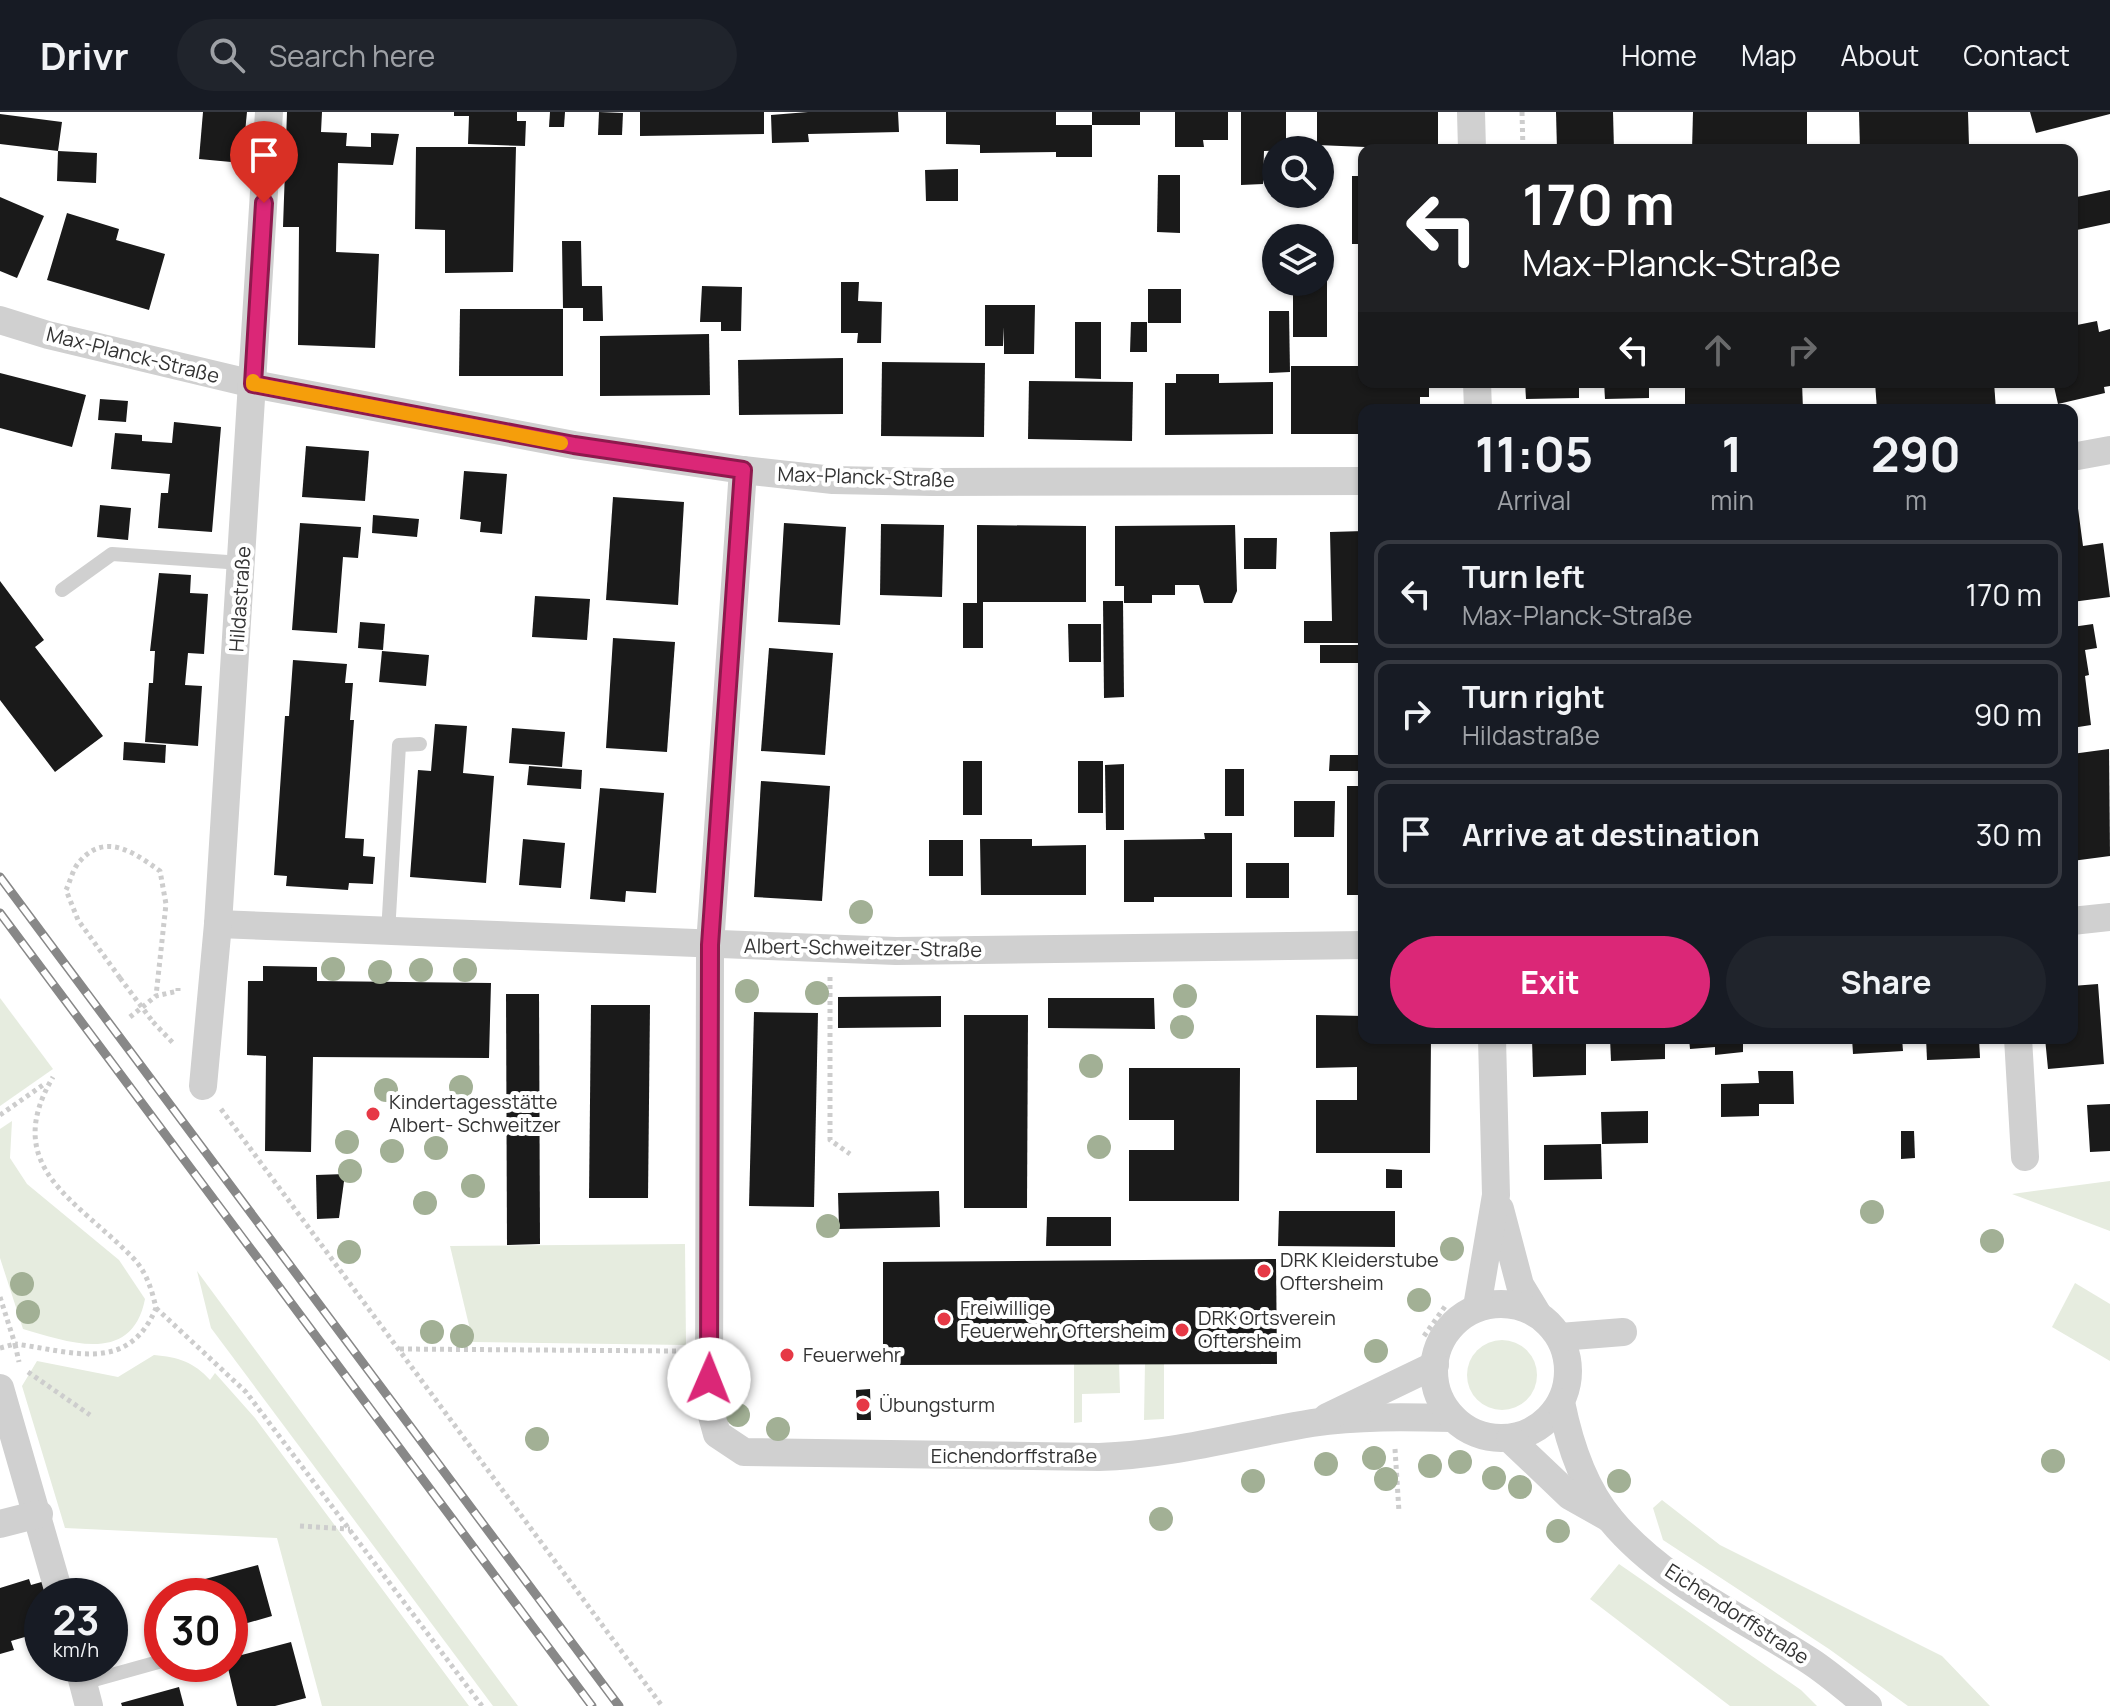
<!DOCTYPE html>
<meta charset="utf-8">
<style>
:root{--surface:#171b24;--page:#20242c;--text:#f1f3f6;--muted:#9ea1a6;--line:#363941;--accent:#db2777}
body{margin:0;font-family:Manrope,sans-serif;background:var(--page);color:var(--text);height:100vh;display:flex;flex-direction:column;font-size:30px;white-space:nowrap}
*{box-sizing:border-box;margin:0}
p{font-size:26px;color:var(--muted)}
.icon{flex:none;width:44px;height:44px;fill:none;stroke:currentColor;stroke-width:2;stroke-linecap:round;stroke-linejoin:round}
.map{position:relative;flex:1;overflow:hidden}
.panel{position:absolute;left:1358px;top:292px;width:720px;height:640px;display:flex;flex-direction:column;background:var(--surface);border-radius:16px;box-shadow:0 2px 6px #0004}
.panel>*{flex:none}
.hud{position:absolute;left:1358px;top:32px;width:720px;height:244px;border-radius:16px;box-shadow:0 2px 6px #0004;background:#202124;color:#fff;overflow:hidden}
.buttons{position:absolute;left:1262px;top:24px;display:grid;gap:16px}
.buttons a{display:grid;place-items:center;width:72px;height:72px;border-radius:50%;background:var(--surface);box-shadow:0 2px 6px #0004;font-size:40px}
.speed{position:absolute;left:24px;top:1466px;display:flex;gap:16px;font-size:40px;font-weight:700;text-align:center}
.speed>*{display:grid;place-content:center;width:104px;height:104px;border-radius:50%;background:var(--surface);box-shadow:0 2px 6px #0004;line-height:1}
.speed small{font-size:20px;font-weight:400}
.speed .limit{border:12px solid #d22;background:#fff;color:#111}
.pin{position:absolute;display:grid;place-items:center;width:68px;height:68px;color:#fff;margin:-82px -34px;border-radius:50% 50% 50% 0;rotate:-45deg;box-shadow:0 0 8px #0007}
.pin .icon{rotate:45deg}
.me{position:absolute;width:88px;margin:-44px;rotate:1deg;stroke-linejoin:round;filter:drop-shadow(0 0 6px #0008)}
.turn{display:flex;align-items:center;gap:28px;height:168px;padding:0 32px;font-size:36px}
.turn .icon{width:104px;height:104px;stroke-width:2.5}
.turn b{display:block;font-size:56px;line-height:68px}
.lanes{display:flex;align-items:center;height:76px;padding:0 32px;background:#0003;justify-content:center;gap:40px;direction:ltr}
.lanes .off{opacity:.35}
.eta{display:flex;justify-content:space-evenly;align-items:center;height:136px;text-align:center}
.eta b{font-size:48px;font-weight:700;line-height:56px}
.button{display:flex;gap:16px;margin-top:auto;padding:16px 32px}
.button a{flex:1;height:92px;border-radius:48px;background:var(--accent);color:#fff;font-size:32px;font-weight:700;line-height:92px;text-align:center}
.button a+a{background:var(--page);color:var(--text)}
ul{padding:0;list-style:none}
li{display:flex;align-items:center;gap:24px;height:108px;margin:0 16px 12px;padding:0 16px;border:4px solid var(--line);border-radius:16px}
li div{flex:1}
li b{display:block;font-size:30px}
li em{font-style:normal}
header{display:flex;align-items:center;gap:48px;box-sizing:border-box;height:112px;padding:0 40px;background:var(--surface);border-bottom:2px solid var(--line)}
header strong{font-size:38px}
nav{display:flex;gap:44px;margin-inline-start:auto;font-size:28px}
.search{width:560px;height:72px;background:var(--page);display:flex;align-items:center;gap:20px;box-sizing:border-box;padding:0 28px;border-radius:44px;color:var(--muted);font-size:30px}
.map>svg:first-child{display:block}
.green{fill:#e6ecdf}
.building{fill:#1a1a1a}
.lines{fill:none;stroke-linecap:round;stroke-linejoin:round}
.path{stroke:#cdcdcd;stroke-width:5;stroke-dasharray:4 4;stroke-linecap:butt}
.lane{stroke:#d0d0d0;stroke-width:14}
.street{stroke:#d0d0d0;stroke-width:28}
.rail-casing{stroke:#888;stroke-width:9}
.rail{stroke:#fff;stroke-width:6;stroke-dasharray:18;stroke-linecap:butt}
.path-bridge{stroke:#cdcdcd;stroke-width:5;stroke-dasharray:4 4;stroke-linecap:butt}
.tree{fill:#a2b095}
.route-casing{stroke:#8e194d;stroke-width:20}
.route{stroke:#db2777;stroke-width:14}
.slow{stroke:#f59e0b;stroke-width:14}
.poi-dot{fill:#e63946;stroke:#fff;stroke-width:3}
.labels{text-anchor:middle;stroke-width:8;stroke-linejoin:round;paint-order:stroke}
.street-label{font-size:20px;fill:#333;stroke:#fff}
.poi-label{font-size:20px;fill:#333;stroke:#fff;text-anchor:start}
</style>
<header>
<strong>Drivr</strong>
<div class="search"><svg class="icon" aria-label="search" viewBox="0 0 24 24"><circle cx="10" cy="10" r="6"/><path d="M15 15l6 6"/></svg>Search here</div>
<nav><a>Home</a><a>Map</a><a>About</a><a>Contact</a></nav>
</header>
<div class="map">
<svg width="2110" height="1594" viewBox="0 0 2110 1594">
<rect width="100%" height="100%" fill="#fff"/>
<g class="green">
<path d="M0,886L53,957L0,994Z"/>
<path d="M12,1009L10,1046L27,1072L119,1148L145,1187C132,1254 68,1230 23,1217L0,1146V1017Z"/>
<path d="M2110,1069V1119L2012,1082Z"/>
<path d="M685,1132L686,1233L473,1230L450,1134Z"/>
<path d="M197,1159L518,1594H493L211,1216Z"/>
<path d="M2075,1171L2110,1192V1249L2052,1215Z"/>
<circle cx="1502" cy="1263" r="35"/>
<path d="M154,1243C178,1245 194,1250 210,1268L215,1261L255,1306L469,1594H322L277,1426L65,1416L22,1274L37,1249L118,1265Z"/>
<path d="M1074,1251H1119L1120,1281L1082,1282V1310L1074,1311Z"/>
<path d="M1145,1251H1164V1307L1144,1308Z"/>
<path d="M1662,1388L1720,1433L1942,1544L1990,1594H1908L1829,1537L1663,1428L1653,1396Z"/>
<path d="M1619,1452L1801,1578L1817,1594H1730L1590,1487Z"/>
</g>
<g class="building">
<path d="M203,0H247L242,51L199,47Z"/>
<path d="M287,0H322L321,20L347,21L346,34L371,35V21L399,22L393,53L338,51L336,140L379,142L375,236L298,233L299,115H283Z"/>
<path d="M454,0H517V9H526L525,34L468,32L469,4H454Z"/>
<path d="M550,0H565L564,15H549Z"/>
<path d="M599,0L623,1L622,23H598Z"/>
<path d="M640,0H764V22L640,24Z"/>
<path d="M808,0H898L899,20L808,22L809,30L772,31L771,3Z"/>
<path d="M946,0H1056V13H1092V0H1140V13H1092V45H1056V40L980,41V33L946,32Z"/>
<path d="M1175,0H1228V28H1203L1204,35H1175Z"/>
<path d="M1241,0H1286V38L1264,39L1263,72L1241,73Z"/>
<path d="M1317,0H1438V38L1317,33Z"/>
<path d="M1556,0H1613L1614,38H1557Z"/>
<path d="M1693,0H1807V38H1692Z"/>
<path d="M1859,0H1968L1969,34L1860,38Z"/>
<path d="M2030,0H2110V2L2036,21Z"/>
<path d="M0,2L62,10L58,39L97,41L96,71L57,69L58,39L0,32Z"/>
<path d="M416,35H516L513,160L445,161V118L415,117Z"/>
<path d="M958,57V89H926L925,58Z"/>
<path d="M1158,63H1180V121L1157,120Z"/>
<rect x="1352" y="64" width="12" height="68"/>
<path d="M2110,78V111L2072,119V86Z"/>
<path d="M0,85L44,104L17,166L0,159Z"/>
<path d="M67,101L119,117L116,128L165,142L149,198L47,168Z"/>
<path d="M562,129H581L582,174H602L603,209H583V196H563Z"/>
<path d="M1320,149H1327V225H1293V170H1320Z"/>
<path d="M841,170H859L858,189L882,190L881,231H857L858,221H841Z"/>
<path d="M702,174L742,175L741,219H721V210H700Z"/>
<rect x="1148" y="177" width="33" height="34"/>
<path d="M985,193H1035L1034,242H1004V215L1003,234H985Z"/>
<path d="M460,197H563V264H459Z"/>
<path d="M1269,199H1289L1290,260L1269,261Z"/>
<path d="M2097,209L2099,220L2110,217V274L2104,275L2105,281L2058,292L2053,270H2072V214Z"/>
<path d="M1075,210H1101V267L1075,266Z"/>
<path d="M1131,210H1147V240H1130Z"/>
<path d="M709,222L710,283L600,284V224Z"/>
<path d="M843,246V302L739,303L738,248Z"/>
<path d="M882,250L985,251L984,325L881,324Z"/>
<path d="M1291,254H1364V270H1429V285H1420V298H1364V322H1291Z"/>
<path d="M0,261L86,283L72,335L0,316Z"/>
<path d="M1176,262H1219V271L1273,270V322L1165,323V271H1176Z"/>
<path d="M1029,269L1133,270L1132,329L1028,327Z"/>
<path d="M1525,270H1579V286L1526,287Z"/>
<path d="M1604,270H1649V286L1605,287Z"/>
<path d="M1685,270H1802L1803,298H1685Z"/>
<path d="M1875,270H1994L1996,298H1877Z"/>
<path d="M100,287L128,289L126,310L98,308Z"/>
<path d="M174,310L221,315L212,420L158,416L161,381H168L170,362L111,357L115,321L142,323V329L172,331Z"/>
<path d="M306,334L369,339L365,389L302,385Z"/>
<path d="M464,359L507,362L502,422L480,420L481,410L460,407Z"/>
<path d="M613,385L684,390L678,493L606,488Z"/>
<path d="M2072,389H2077L2083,434L2103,431L2110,485L2072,490Z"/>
<path d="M100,393L131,396L128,428L97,425Z"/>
<path d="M373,403L419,407L417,425L372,421Z"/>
<path d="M300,411L361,415L358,446L343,445L337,521L292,518Z"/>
<path d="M784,411L846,415L840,513L778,510Z"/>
<path d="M881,412L944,413L942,485L880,483Z"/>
<path d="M977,413L1086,414V490H983V536H963V491H977Z"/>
<path d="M1235,413L1237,479L1232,491H1204L1199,473H1175V483H1152V491H1124V474H1115V414Z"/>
<path d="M1364,419V508H1360L1359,531H1304V509H1332L1330,420Z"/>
<path d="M1244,426H1277L1276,457H1244Z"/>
<path d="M159,461L191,463L190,481L208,482L204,542L188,541L185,573L202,574L198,634L145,630L149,571H153L155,539H150Z"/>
<path d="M0,469L44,528L35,535L103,624L55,660L0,588Z"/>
<path d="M535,484L590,487L587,528L532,525Z"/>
<path d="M1103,489H1123L1124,585L1104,586Z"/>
<path d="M360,510L385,512L383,538L358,536Z"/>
<path d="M1068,512H1101V550H1069Z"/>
<path d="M2093,512L2097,536L2085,538L2089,563L2085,564L2091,613L2072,616V515Z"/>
<path d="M613,526L675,530L667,640L606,636Z"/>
<path d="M1320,533H1362L1363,551H1320Z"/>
<path d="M769,536L833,541L825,643L761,639Z"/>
<path d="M382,539L429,543L426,574L379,570Z"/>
<path d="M293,548L347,552L345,571H353L350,608H354L345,726L364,727L363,744L375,745L373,772L349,771L348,778L286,774L287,764L274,763L285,604H289Z"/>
<path d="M435,612L467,614L463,661L494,664L486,771L410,765L418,658L431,659Z"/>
<path d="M512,616L565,620L562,655L509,651Z"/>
<path d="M124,630L166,633L165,651L123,648Z"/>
<path d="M2109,637L2110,744L2072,749V642Z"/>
<path d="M1330,643H1364L1363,659H1329Z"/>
<rect x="963" y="649" width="19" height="54"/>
<rect x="1078" y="649" width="25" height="52"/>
<path d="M1124,652V718H1106L1105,653Z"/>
<path d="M529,654L582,658L581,677L527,673Z"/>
<rect x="1225" y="657" width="19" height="47"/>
<path d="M761,669L830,674L822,789L754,785Z"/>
<rect x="1347" y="674" width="17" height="109"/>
<path d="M600,676L664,681L656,781L626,779L625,790L590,787Z"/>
<path d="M1294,689H1335L1334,725H1294Z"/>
<path d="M1204,721H1232V785H1154V790H1124V728L1205,727Z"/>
<path d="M523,727L565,731L561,776L519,773Z"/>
<path d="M980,727H1032V734L1086,733V783H981Z"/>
<rect x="929" y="728" width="34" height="36"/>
<rect x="1246" y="751" width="43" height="35"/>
<path d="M263,854L317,855V869L491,871L489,946L313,945L311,1040L265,1039L266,944L247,943L248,869H263Z"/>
<path d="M2098,872L2104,952L2048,957L2045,926H2072V874Z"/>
<path d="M506,882H539L540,1132L507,1133Z"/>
<path d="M941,884V915L838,916V885Z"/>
<path d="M1048,886H1154L1155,917L1048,916Z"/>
<path d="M591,893H650L648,1086H589Z"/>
<path d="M754,900L818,901L814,1095L749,1094Z"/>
<path d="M964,903H1028L1027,1096H964Z"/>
<path d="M1316,903L1364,904V926H1431L1430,1041H1316V988H1357V955L1316,956Z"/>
<path d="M1532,926H1586V963L1533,965Z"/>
<path d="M1610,926H1665V947L1611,949Z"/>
<path d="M1689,926H1743V940L1715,943V935L1690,937Z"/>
<path d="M1852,926H1902L1903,939L1853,942Z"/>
<path d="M1926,926H1979L1980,946L1927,948Z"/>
<path d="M1129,956H1240L1239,1089H1129V1038H1174V1008H1129Z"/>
<path d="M1758,959H1793L1794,992H1759V1004L1721,1005V972L1759,971Z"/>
<path d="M2110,992V1039L2090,1040L2087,993Z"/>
<path d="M1648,999V1031L1602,1032L1601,1000Z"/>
<path d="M1901,1019H1914L1915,1046L1901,1047Z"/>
<path d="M1601,1032L1602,1067L1544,1068V1033Z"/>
<path d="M1386,1057L1402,1058V1076H1386Z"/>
<path d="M345,1062L339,1106L317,1107L316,1063Z"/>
<path d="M939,1079L940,1115L839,1117L838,1081Z"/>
<path d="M1279,1099H1395V1135L1278,1134Z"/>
<path d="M1047,1105H1111V1134H1046Z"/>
<path d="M1276,1147L1277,1252L883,1253V1150Z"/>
<path d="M870,1277L871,1308H857L856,1278Z"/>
<path d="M258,1453L272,1504L230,1516V1484H209L205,1467Z"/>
<path d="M29,1467L31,1473L45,1469L48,1484H42V1520L11,1529L14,1538L0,1542V1476Z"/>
<path d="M291,1530L306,1586L275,1594H237L227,1552H230V1546Z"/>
<path d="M179,1575L184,1594H122L121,1591Z"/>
</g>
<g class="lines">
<g class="path">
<path d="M1522,0L1523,38"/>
<path d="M830,865V1028L850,1042"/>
<path d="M120,866L78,808L66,778C70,770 73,756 80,749C106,719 136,742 160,759L166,792L156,884"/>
<path d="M130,905L156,884L178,879V876"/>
<path d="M153,910L174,932"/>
<path d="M221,997L662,1594"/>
<path d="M0,1003L43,973"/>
<path d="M0,1185L15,1232C71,1239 128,1263 156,1196C152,1178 146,1159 133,1146C76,1087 0,1055 53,965"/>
<path d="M156,1196L246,1280L482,1594"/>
<path d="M1424,1224L1446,1193"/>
<path d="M0,1236L15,1232L19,1250"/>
<path d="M400,1237L677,1239"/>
<path d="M28,1260L90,1303"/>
<path d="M1395,1337L1399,1400"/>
<path d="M300,1414L350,1417"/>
</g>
<g class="lane">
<path d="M62,478L112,442L242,451"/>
<path d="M388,821L399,633L420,632"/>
<path d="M83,1571L162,1549"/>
</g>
<g class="street">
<path d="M1471,0L1472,38"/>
<path d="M0,208L48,223L253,272L574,333L743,358L833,368L933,370L1364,369"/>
<path d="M1477,270L1478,298"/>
<path d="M2072,345L2110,338"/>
<path d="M743,358L710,833L709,1293L717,1322L744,1340L1099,1345C1172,1343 1240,1323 1312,1311C1358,1304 1406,1305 1453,1306"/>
<path d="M2072,809L2110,805"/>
<path d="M218,812L896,839L1364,833"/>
<path d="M2018,926L2025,1045"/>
<path d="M203,974L218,812L269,0"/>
<path d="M1500,1097L1520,1173L1537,1201"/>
<circle cx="1501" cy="1259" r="67"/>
<path d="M1477,1195L1496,1083L1492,926"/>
<path d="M1560,1225L1623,1220"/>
<path d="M0,1276L60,1484"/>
<path d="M1561,1290C1569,1330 1584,1376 1611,1408C1662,1470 1744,1506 1810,1549C1830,1562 1849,1579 1868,1594"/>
<path d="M1327,1305L1435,1253"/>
<path d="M1510,1327L1570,1384L1609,1406"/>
<path d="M0,1412L39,1402"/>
<path d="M78,1552L89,1594"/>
</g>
<g class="rail-casing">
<g id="rail">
<path d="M0,765L619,1594"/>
<path d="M0,801L592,1594"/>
</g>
</g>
<use href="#rail" class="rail"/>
<path class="path-bridge" d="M120,866L153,910"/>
</g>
<g class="tree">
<circle cx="861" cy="800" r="12"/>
<circle cx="333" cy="857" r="12"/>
<circle cx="421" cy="858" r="12"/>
<circle cx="465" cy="858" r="12"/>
<circle cx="380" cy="860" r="12"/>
<circle cx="747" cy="879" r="12"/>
<circle cx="817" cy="881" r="12"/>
<circle cx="1185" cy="884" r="12"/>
<circle cx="1182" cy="915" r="12"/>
<circle cx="1091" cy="954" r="12"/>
<circle cx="461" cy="975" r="12"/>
<circle cx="386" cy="978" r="12"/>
<circle cx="347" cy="1030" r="12"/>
<circle cx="1099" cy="1035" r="12"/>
<circle cx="436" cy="1036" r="12"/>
<circle cx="392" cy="1039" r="12"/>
<circle cx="350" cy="1059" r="12"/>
<circle cx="473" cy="1074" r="12"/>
<circle cx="425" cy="1091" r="12"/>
<circle cx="1872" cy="1100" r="12"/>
<circle cx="828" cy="1114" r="12"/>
<circle cx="1992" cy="1129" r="12"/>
<circle cx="1452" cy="1137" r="12"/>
<circle cx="349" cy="1140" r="12"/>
<circle cx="22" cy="1172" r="12"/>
<circle cx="1419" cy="1188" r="12"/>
<circle cx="28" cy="1200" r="12"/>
<circle cx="432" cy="1220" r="12"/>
<circle cx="462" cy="1224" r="12"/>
<circle cx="1376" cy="1239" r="12"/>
<circle cx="738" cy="1303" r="12"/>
<circle cx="778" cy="1317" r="12"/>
<circle cx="537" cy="1327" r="12"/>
<circle cx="1374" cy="1346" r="12"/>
<circle cx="2053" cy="1349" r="12"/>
<circle cx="1460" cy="1350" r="12"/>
<circle cx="1326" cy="1352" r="12"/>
<circle cx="1430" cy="1354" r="12"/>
<circle cx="1494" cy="1366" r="12"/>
<circle cx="1386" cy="1367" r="12"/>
<circle cx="1253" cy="1369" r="12"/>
<circle cx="1619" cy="1369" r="12"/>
<circle cx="1520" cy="1375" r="12"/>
<circle cx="1161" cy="1407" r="12"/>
<circle cx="1558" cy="1419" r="12"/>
</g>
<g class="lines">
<g class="route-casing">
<path id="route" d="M264,91L253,272L574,333L743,358L710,833L709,1267"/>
</g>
<use href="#route" class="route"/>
<path class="slow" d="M253,269V272L561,331"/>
</g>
<g class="poi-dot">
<circle cx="373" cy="1002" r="8"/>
<circle cx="1264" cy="1159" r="8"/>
<circle cx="944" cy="1207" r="8"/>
<circle cx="1182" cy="1218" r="8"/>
<circle cx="787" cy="1243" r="8"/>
<circle cx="863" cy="1293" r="8"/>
</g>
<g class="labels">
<g class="street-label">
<text transform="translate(133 243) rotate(14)" y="7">Max-Planck-Straße</text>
<text transform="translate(866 365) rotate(2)" y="7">Max-Planck-Straße</text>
<text transform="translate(240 487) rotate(-86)" y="7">Hildastraße</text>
<text transform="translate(863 836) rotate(1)" y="7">Albert-Schweitzer-Straße</text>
<text x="1014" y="1351">Eichendorffstraße</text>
<text transform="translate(1737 1502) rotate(33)" y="7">Eichendorffstraße</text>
</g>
<g class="poi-label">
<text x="389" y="997">Kindertagesstätte<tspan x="389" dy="23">Albert- Schweitzer</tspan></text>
<text x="1280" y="1155">DRK Kleiderstube<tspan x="1280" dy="23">Oftersheim</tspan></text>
<text x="960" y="1203">Freiwillige<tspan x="960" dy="23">Feuerwehr Oftersheim</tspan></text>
<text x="1198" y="1213">DRK Ortsverein<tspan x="1198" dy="23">Oftersheim</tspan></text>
<text x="803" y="1250">Feuerwehr</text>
<text x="879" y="1300">Übungsturm</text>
</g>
</g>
</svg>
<div class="buttons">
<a><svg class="icon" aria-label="search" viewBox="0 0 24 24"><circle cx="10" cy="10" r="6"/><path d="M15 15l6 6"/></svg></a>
<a><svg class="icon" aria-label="layers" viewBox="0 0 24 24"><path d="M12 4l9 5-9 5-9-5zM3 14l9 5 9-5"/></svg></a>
</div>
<div class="speed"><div>23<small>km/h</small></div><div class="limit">30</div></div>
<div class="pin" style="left:264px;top:91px;background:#d93025"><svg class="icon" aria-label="arrive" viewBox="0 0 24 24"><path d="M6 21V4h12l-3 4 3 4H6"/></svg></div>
<svg class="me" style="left:709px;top:1267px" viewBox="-20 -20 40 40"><circle r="19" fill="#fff"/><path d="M0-13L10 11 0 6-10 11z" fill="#db2777"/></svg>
<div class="hud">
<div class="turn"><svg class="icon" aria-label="left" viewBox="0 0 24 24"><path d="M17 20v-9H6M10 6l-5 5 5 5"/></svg><div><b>170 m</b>Max-Planck-Straße</div></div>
<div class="lanes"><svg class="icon" aria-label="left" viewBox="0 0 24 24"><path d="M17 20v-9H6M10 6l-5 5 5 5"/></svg><svg class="icon off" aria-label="ahead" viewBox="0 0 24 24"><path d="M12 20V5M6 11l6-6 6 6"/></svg><svg class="icon off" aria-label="right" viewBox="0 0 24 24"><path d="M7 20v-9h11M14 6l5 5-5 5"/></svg></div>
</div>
<section class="panel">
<div class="eta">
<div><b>11:05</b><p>Arrival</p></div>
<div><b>1</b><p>min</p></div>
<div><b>290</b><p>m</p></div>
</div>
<ul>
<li><svg class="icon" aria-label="left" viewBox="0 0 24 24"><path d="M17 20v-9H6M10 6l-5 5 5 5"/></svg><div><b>Turn left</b><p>Max-Planck-Straße</p></div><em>170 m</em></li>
<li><svg class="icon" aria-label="right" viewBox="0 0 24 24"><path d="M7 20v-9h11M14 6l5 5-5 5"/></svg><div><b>Turn right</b><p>Hildastraße</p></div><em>90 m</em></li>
<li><svg class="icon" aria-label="arrive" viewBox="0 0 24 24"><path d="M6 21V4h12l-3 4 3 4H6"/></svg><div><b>Arrive at destination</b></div><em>30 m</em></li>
</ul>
<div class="button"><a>Exit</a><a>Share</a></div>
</section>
</div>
